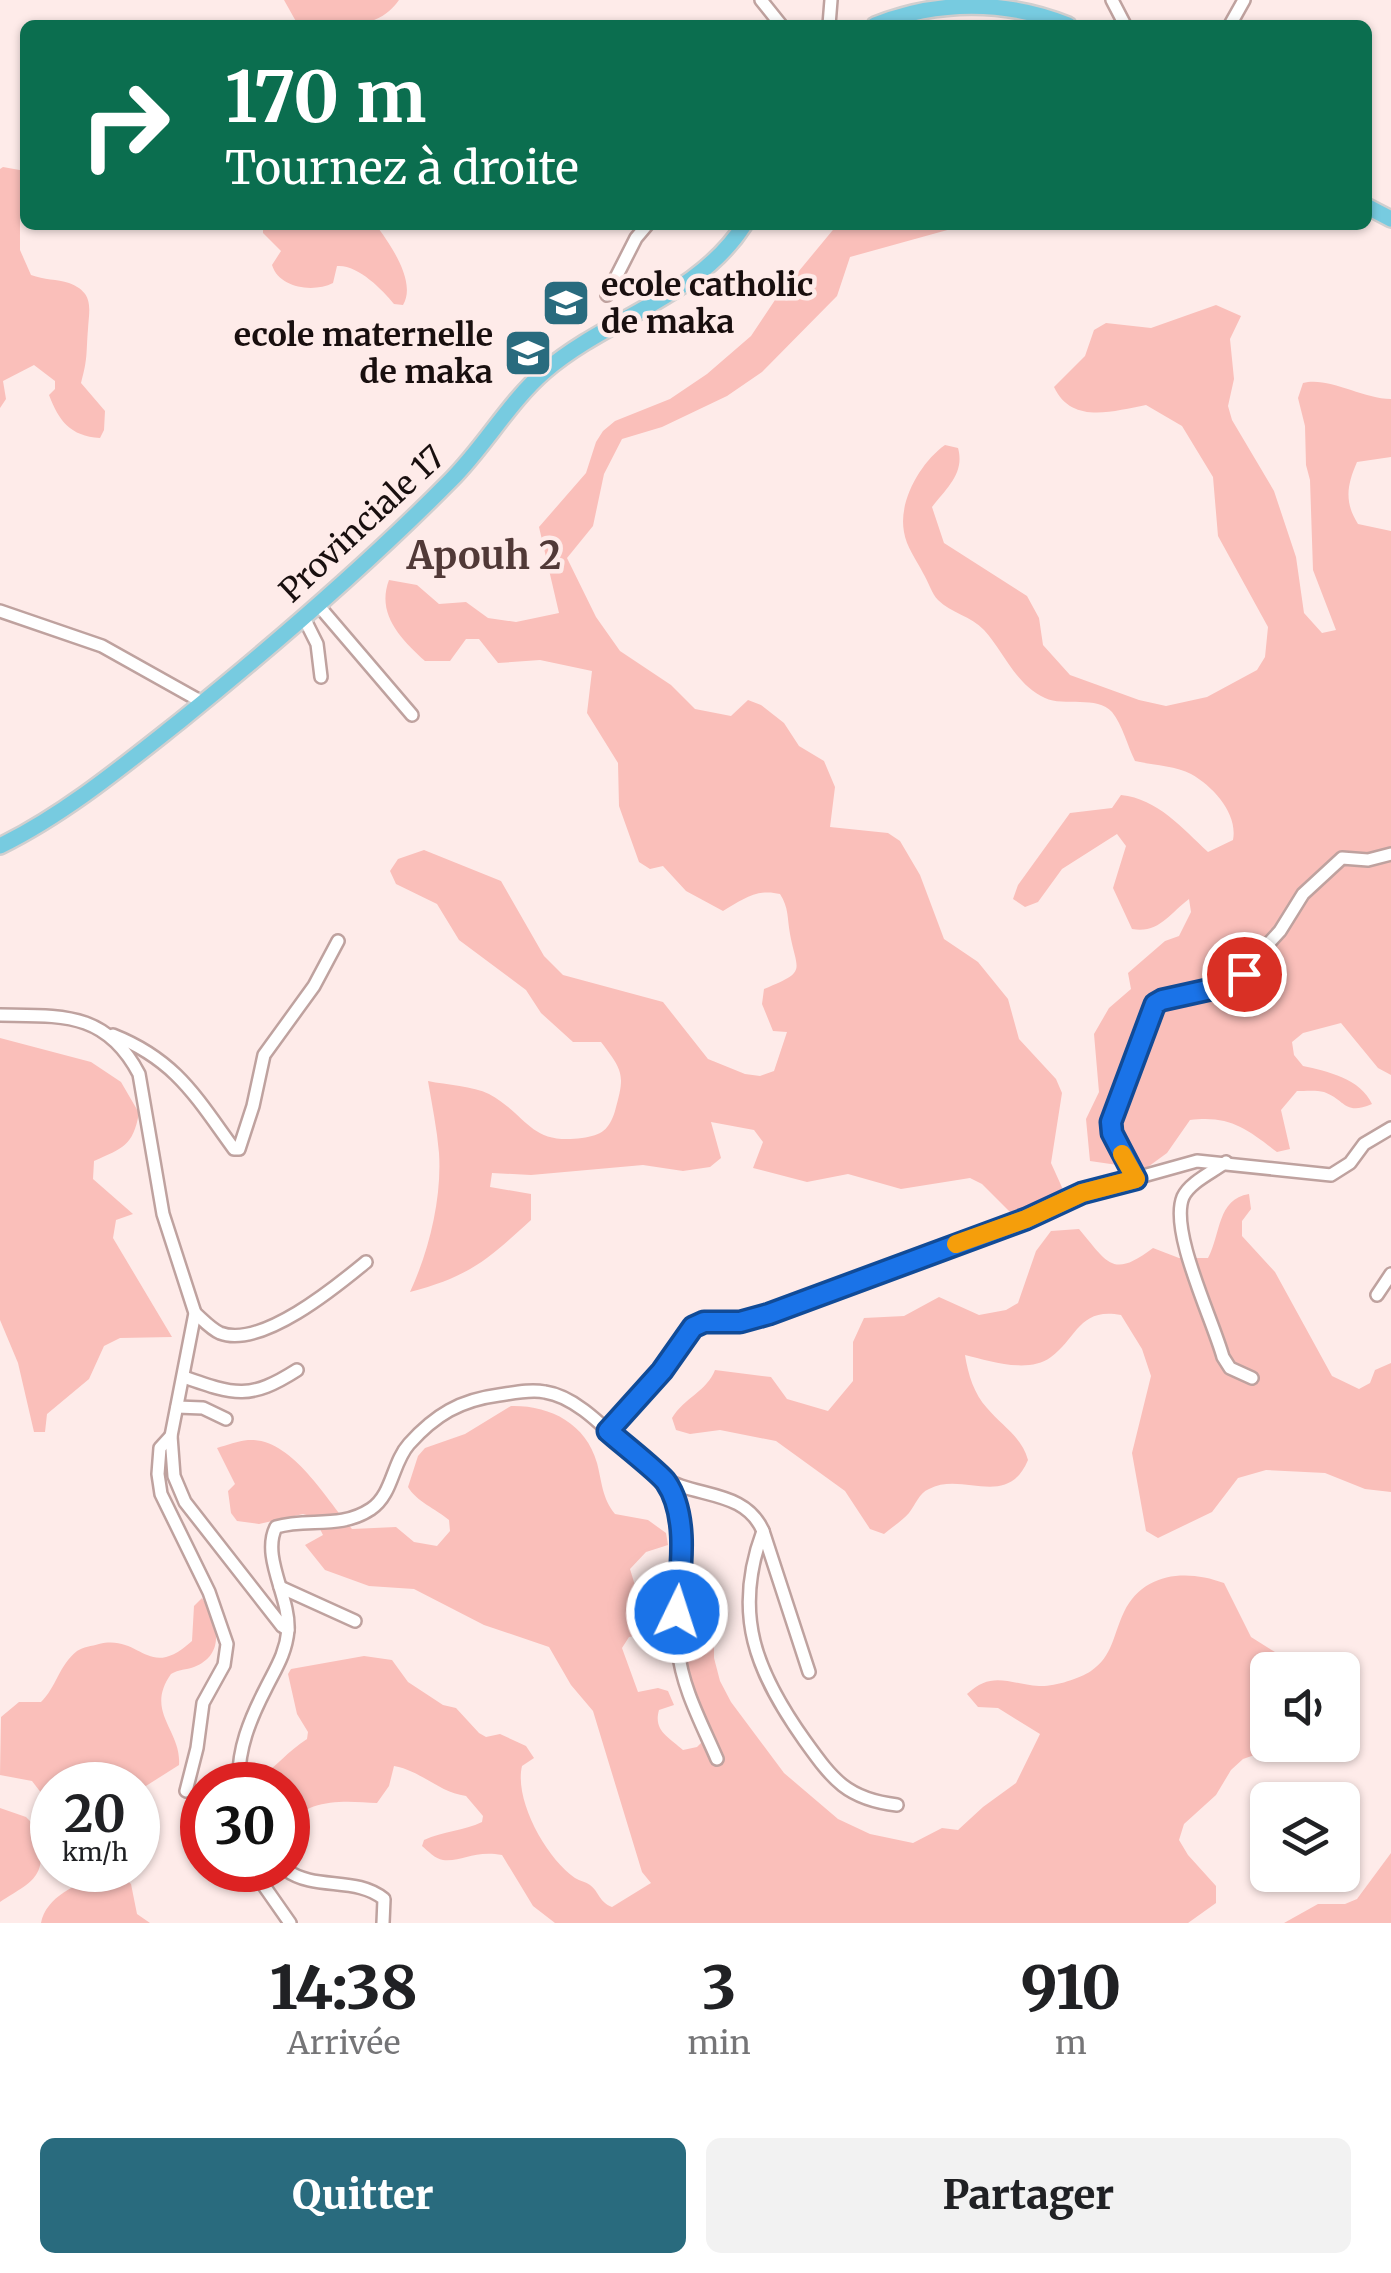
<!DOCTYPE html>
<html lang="fr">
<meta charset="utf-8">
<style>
:root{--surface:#fff;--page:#f2f2f2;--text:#202124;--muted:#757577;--accent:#296b7e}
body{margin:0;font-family:Merriweather,serif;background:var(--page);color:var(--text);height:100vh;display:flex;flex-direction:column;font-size:38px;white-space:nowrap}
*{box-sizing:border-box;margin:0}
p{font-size:32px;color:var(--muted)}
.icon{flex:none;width:55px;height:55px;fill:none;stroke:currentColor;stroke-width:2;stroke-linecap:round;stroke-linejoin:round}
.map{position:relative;height:1923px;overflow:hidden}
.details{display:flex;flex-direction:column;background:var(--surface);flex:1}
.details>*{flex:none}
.guide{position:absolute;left:20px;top:20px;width:1352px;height:210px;border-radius:15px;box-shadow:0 2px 8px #0004;background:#0b6e4f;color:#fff;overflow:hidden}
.buttons{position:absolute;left:1250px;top:1652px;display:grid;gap:20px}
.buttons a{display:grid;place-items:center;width:110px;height:110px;border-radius:15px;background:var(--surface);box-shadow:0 2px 8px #0004;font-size:50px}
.speed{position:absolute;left:30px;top:1762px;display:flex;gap:20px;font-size:50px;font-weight:700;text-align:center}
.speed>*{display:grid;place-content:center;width:130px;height:130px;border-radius:50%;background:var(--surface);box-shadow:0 2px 8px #0004;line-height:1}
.speed small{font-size:25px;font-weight:400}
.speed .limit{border:15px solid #d22;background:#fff;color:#111}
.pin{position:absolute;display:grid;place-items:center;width:85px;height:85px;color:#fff;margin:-42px;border:5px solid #fff;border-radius:50%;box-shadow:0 2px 10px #0007}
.me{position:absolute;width:110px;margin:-55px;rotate:4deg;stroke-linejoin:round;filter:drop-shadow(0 0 8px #0008)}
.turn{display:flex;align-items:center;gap:35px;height:210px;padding:0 40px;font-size:45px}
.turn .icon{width:130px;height:130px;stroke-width:2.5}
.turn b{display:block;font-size:70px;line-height:85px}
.eta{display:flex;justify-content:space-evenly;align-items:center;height:170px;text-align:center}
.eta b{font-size:60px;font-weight:800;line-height:70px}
.cta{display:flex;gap:20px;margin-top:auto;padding:20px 40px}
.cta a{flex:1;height:115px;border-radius:15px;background:var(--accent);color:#fff;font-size:40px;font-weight:800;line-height:115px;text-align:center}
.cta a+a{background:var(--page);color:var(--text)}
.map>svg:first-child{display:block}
.green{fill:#fabfba}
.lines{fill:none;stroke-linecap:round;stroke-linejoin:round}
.minor-casing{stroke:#bfa29f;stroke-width:16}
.major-casing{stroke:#d1cfcf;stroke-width:20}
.minor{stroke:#fff;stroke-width:11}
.major{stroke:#77cbe0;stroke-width:15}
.route-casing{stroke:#114b97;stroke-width:25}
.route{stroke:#1a73e8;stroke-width:18}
.slow{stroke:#f59e0b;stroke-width:18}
.labels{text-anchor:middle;stroke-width:9;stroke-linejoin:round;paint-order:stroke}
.poi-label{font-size:32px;font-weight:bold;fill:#190f0f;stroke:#feebe9;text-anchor:start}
.street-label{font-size:32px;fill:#190f0f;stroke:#feebe9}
.quarter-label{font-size:38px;font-weight:bold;fill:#513937;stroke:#feebe9}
</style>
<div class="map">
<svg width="1391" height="1923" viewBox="0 0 1391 1923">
<rect width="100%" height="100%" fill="#feebe9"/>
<g class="green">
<path d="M284,0H399C375,34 334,25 298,25Z"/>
<path d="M3,167L25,171V205L20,211V250L31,275C44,280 57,279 69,283C95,293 89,309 88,329C86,353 88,358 81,383L105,411L104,430L100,438C70,436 59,421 49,395L55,389V381L34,365L3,381L6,399L0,408V169Z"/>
<path d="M263,225H310L313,229L321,230L323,225H376C390,244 417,282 403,305L394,304C382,289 357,264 337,266L333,283C313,293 279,288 272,265L281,251L263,233Z"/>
<path d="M837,225H954L951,229L850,257L837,296L762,372L727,396L662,427L622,439L604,474L593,526L567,558L596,617L620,651L671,685L695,709L731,716L748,700L761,705L784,723L799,746L824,761L835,787L830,827L888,833L900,841L920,875L944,939L978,962L1008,999L1019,1039L1056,1079L1062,1093L1051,1163L1065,1194L1016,1218L982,1184L970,1178L901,1189L848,1174L807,1182L753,1168L763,1142L754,1130L711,1122L721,1158L710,1167L683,1171L643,1165L531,1175L492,1173L490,1187L531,1194V1220C486,1261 470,1276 410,1292C429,1251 442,1198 439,1153C437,1129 432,1105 428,1081C447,1085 473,1086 489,1094C529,1116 529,1145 582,1138C602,1135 609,1130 615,1111C625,1075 624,1072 601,1042H573L541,1013L526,990L459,940L437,904L396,884L390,871L398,859L424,850L501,881L544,956L563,975L663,1002L708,1059L745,1074L760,1076L774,1071L787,1032L773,1031L762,1004L764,989C808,971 797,972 790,934C787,918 789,908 780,894C757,888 742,900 723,911L686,891L663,866L650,869L639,862L619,806L618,763L587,713L592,671L540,660L498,663L479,639H466L450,661H425C401,639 376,614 389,580L417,585L439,604L466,602L488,618L516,622L559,613L539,527L586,473L596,442L603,431L615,421L670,399L707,374L751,336L775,300Z"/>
<path d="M1216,305L1241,316L1230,339L1234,379L1228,406L1232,420L1274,491L1296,557L1304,613L1322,633L1336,630L1313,570L1310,480L1306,465L1305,426L1298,398L1303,383C1327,376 1361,398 1391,399V457L1357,462C1347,485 1344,502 1358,524L1391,531V1075L1378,1068L1341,1023L1303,1033L1292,1042L1294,1055L1303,1066C1327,1071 1361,1079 1372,1104C1344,1116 1346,1100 1324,1092C1317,1090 1305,1091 1297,1091L1281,1110L1290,1149L1277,1152C1247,1129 1230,1115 1190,1120L1167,1153L1145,1169L1090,1161L1086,1119L1099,1092L1094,1034L1109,1008L1131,989L1128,973L1165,941L1179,936L1191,912L1189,899C1170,913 1159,934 1132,929L1113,888L1126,846L1117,834L1062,869L1038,902L1025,907L1013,899L1018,885L1070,813L1112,808L1121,795C1158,799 1182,828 1208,852L1233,840C1238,814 1214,787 1191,774C1176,766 1152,765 1135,761C1128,747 1122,724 1112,712C1097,695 1064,707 1045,698C1015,684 1004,652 984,630C971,616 951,613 938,600C932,594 928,581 923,573C917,561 906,546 904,532C898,501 921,462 945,445L958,448C965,473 947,488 932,507L944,543L1027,596L1039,618L1043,645L1070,675L1139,700L1166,706L1207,697L1257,670L1265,657L1268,627L1218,536L1213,477L1182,426L1146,405C1113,411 1072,425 1054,387L1085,356L1094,330L1106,323L1151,328Z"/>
<path d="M0,1038L91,1062L121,1082L139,1113C133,1146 123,1148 94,1161L93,1179L133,1214L116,1220L113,1238L172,1337L120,1338L104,1346L89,1379L47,1414L45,1432H34L18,1363L0,1320Z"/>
<path d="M1249,1194L1251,1209L1242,1221V1236L1275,1272L1332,1376L1359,1389L1370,1383L1375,1370L1391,1363V1492L1365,1489L1325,1473L1266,1470L1238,1478L1212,1512L1158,1538L1146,1531L1132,1453L1151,1376L1142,1349L1121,1315C1079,1307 1077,1338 1051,1357C1028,1374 990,1361 965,1355C968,1374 974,1394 987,1408C1002,1426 1022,1437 1028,1460C1007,1510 963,1471 929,1489C919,1493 916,1504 909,1513C902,1521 892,1527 884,1534L870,1529L845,1491L776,1441L720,1430L690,1434L676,1430L672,1418C684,1398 707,1391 715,1370L771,1377L787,1399L828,1411L853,1381V1342L864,1318L904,1316L939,1297L979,1315L1006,1310L1018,1303L1036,1251L1051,1231L1079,1229C1108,1263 1112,1279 1153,1248L1179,1258H1208C1221,1234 1217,1199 1249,1194Z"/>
<path d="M511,1406C549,1405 586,1423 597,1463C602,1482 602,1498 615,1514L648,1520L666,1533L668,1545L646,1552L630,1569L647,1625L641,1635L629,1637L622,1648L638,1692L658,1688L668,1691L674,1705L659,1710C653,1731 669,1737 683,1750L697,1747L705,1739L680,1631L686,1570L696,1567L714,1635V1658L720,1681L731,1702L784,1773L838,1819L870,1834L913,1843L942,1828L958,1830L983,1807L1016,1783L1040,1734L998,1708L978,1707L967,1694C992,1670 1009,1684 1039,1686C1053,1687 1079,1679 1091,1671C1113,1656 1113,1635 1124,1612C1143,1572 1187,1569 1224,1583L1251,1637L1275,1652L1280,1664L1278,1670H1268V1745H1271L1266,1751L1243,1759L1231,1770L1216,1795L1184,1824L1179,1840L1188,1855L1216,1886V1903L1188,1923H555L533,1906L502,1855C474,1850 462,1862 443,1860C435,1859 428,1851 422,1846L424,1840C443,1831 464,1831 482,1822L483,1816L466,1796C438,1792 422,1771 394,1766L389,1786L377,1803C346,1801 306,1797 288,1827V1785H256L257,1780C276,1767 288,1751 307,1739L308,1732L297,1714L288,1674L291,1669L364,1656L392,1660L408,1682L443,1705L456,1708L479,1733L486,1737L500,1734L526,1746L534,1758L522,1766C514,1800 546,1858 575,1878C580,1881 586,1882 590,1885C600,1893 599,1902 612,1907L651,1883L642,1872L593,1711L571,1685L549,1647L484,1625L414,1589L369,1586L325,1570L305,1545L323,1535L314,1517L303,1514L259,1524L237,1521L231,1513L228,1491L235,1484L217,1448C227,1445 238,1441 248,1440C292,1437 327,1501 352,1529L396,1527L414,1542L437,1546L450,1531L449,1520C436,1509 416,1501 408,1487L418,1456L425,1448L465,1434Z"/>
<path d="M202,1598C216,1621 228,1653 194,1667C186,1670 179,1669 171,1674C144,1712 182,1730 179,1765L138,1791V1785H52V1807L32,1781L0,1775L1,1717L19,1702H41C56,1688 59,1665 77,1651C83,1647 92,1646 99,1644C142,1634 147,1682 192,1641L194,1606Z"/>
<path d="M0,1808L26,1817L41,1832C44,1878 38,1878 0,1902Z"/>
<path d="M1391,1853V1923H1284L1318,1904H1345L1357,1899Z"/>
<path d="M100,1877H123L131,1884L137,1914L150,1923H41C46,1897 77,1883 100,1877Z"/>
</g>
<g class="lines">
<g class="minor-casing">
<g id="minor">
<path d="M761,0L781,25"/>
<path d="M1112,0L1125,25"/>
<path d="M829,25L831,0"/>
<path d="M1230,25L1244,0"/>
<path d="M607,295L636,238L647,225"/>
<path d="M318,605L412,715"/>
<path d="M0,611L102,646L202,702"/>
<path d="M304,618L317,644L321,677"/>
<path d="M0,1015C61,1016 106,1011 139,1074L163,1214L195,1313L171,1436L174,1476L185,1502L282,1626L288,1630C290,1597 261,1557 276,1527C308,1517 339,1530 371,1509C393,1494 392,1463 409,1444C435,1415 460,1400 499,1395C513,1393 530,1389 545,1392C587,1398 625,1454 660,1476C694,1499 744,1488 763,1531L809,1672"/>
<path d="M113,1035C176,1060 196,1097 234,1149H239L253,1106L264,1055L314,986L338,941"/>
<path d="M1226,1162C1213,1172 1190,1182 1183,1197C1169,1231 1213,1320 1223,1357L1230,1368L1252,1378"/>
<path d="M1136,1179L1112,1133L1111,1122L1156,1002L1225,986L1236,979L1280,931L1303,894L1342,858L1368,860L1391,854"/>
<path d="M1377,1295L1391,1274"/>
<path d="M195,1313C203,1320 211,1329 220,1333C261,1349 337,1286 366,1262"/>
<path d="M184,1377C235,1395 250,1400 297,1370"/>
<path d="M177,1407L203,1408L226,1419"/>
<path d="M608,1431L662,1371L684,1336L700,1323L754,1319L1026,1219L1082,1193L1197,1161L1331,1175L1350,1163L1364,1144L1391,1128"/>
<path d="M171,1436L160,1448L158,1474L161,1494L209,1592L227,1644L224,1665L203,1703L197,1748L186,1791"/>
<path d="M665,1480C689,1543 672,1587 678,1649C682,1688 702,1724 717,1759"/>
<path d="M763,1531C732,1614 756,1672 805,1741C833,1780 847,1799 897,1805"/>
<path d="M280,1587L355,1621"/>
<path d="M239,1785C237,1750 250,1719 266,1688C276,1668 286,1653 288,1630"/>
<path d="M258,1870L262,1883L290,1923"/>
<path d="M286,1870C315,1891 356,1876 384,1899L383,1923"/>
</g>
</g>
<g class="major-casing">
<g id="major">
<path d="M875,25C937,0 1006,0 1068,25"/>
<path d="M1368,207L1391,219"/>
<path d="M0,846C65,814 123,766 180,721C274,645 366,566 451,480C485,446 509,402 545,371C608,317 698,297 744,225"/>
</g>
</g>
<use href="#minor" class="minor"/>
<use href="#major" class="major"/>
</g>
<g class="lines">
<g class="route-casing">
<path id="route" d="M677,1612C680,1573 690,1517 666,1482C660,1473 619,1441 608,1431L662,1371L693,1327L704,1322H740L769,1314L1026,1219L1082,1193L1136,1179L1112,1133L1111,1122L1155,1004L1162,1000L1225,986L1244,974"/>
</g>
<use href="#route" class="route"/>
<path class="slow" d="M956,1244L1026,1219L1082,1193L1136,1179L1122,1154"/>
</g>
<defs>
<g id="school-square" transform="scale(2.5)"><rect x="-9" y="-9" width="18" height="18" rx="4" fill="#296b7e" stroke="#feebe9"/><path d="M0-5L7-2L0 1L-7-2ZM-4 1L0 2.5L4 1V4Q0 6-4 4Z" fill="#fff"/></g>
</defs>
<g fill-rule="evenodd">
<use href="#school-square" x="566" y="303"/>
<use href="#school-square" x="528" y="353"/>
</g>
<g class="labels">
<g class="poi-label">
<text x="601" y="296">ecole catholic<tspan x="601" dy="37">de maka</tspan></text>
<text x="493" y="346" text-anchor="end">ecole maternelle<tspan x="493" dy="37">de maka</tspan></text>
</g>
<g class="street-label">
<text transform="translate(362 524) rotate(-43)" y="11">Provinciale 17</text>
</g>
<g class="quarter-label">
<text x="484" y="569">Apouh 2</text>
</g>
</g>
</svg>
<div class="buttons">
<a><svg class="icon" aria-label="sound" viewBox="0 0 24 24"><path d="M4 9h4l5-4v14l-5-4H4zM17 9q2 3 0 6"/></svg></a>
<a><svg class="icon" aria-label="layers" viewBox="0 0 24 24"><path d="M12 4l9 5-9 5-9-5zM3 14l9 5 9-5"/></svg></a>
</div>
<div class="speed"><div>20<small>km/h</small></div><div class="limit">30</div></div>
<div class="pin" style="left:1244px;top:974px;background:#d93025"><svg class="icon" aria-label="arrive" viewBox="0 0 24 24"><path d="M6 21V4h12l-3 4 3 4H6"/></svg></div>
<svg class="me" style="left:677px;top:1612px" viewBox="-20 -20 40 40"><circle r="17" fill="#1a73e8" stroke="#fff" stroke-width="3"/><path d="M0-11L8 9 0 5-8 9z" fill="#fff"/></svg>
<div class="guide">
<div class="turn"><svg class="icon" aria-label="right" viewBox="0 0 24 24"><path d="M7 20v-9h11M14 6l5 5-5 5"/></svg><div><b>170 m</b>Tournez à droite</div></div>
</div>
</div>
<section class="details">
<div class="eta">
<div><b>14:38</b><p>Arrivée</p></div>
<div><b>3</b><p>min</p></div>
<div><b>910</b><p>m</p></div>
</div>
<div class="cta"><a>Quitter</a><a>Partager</a></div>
</section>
